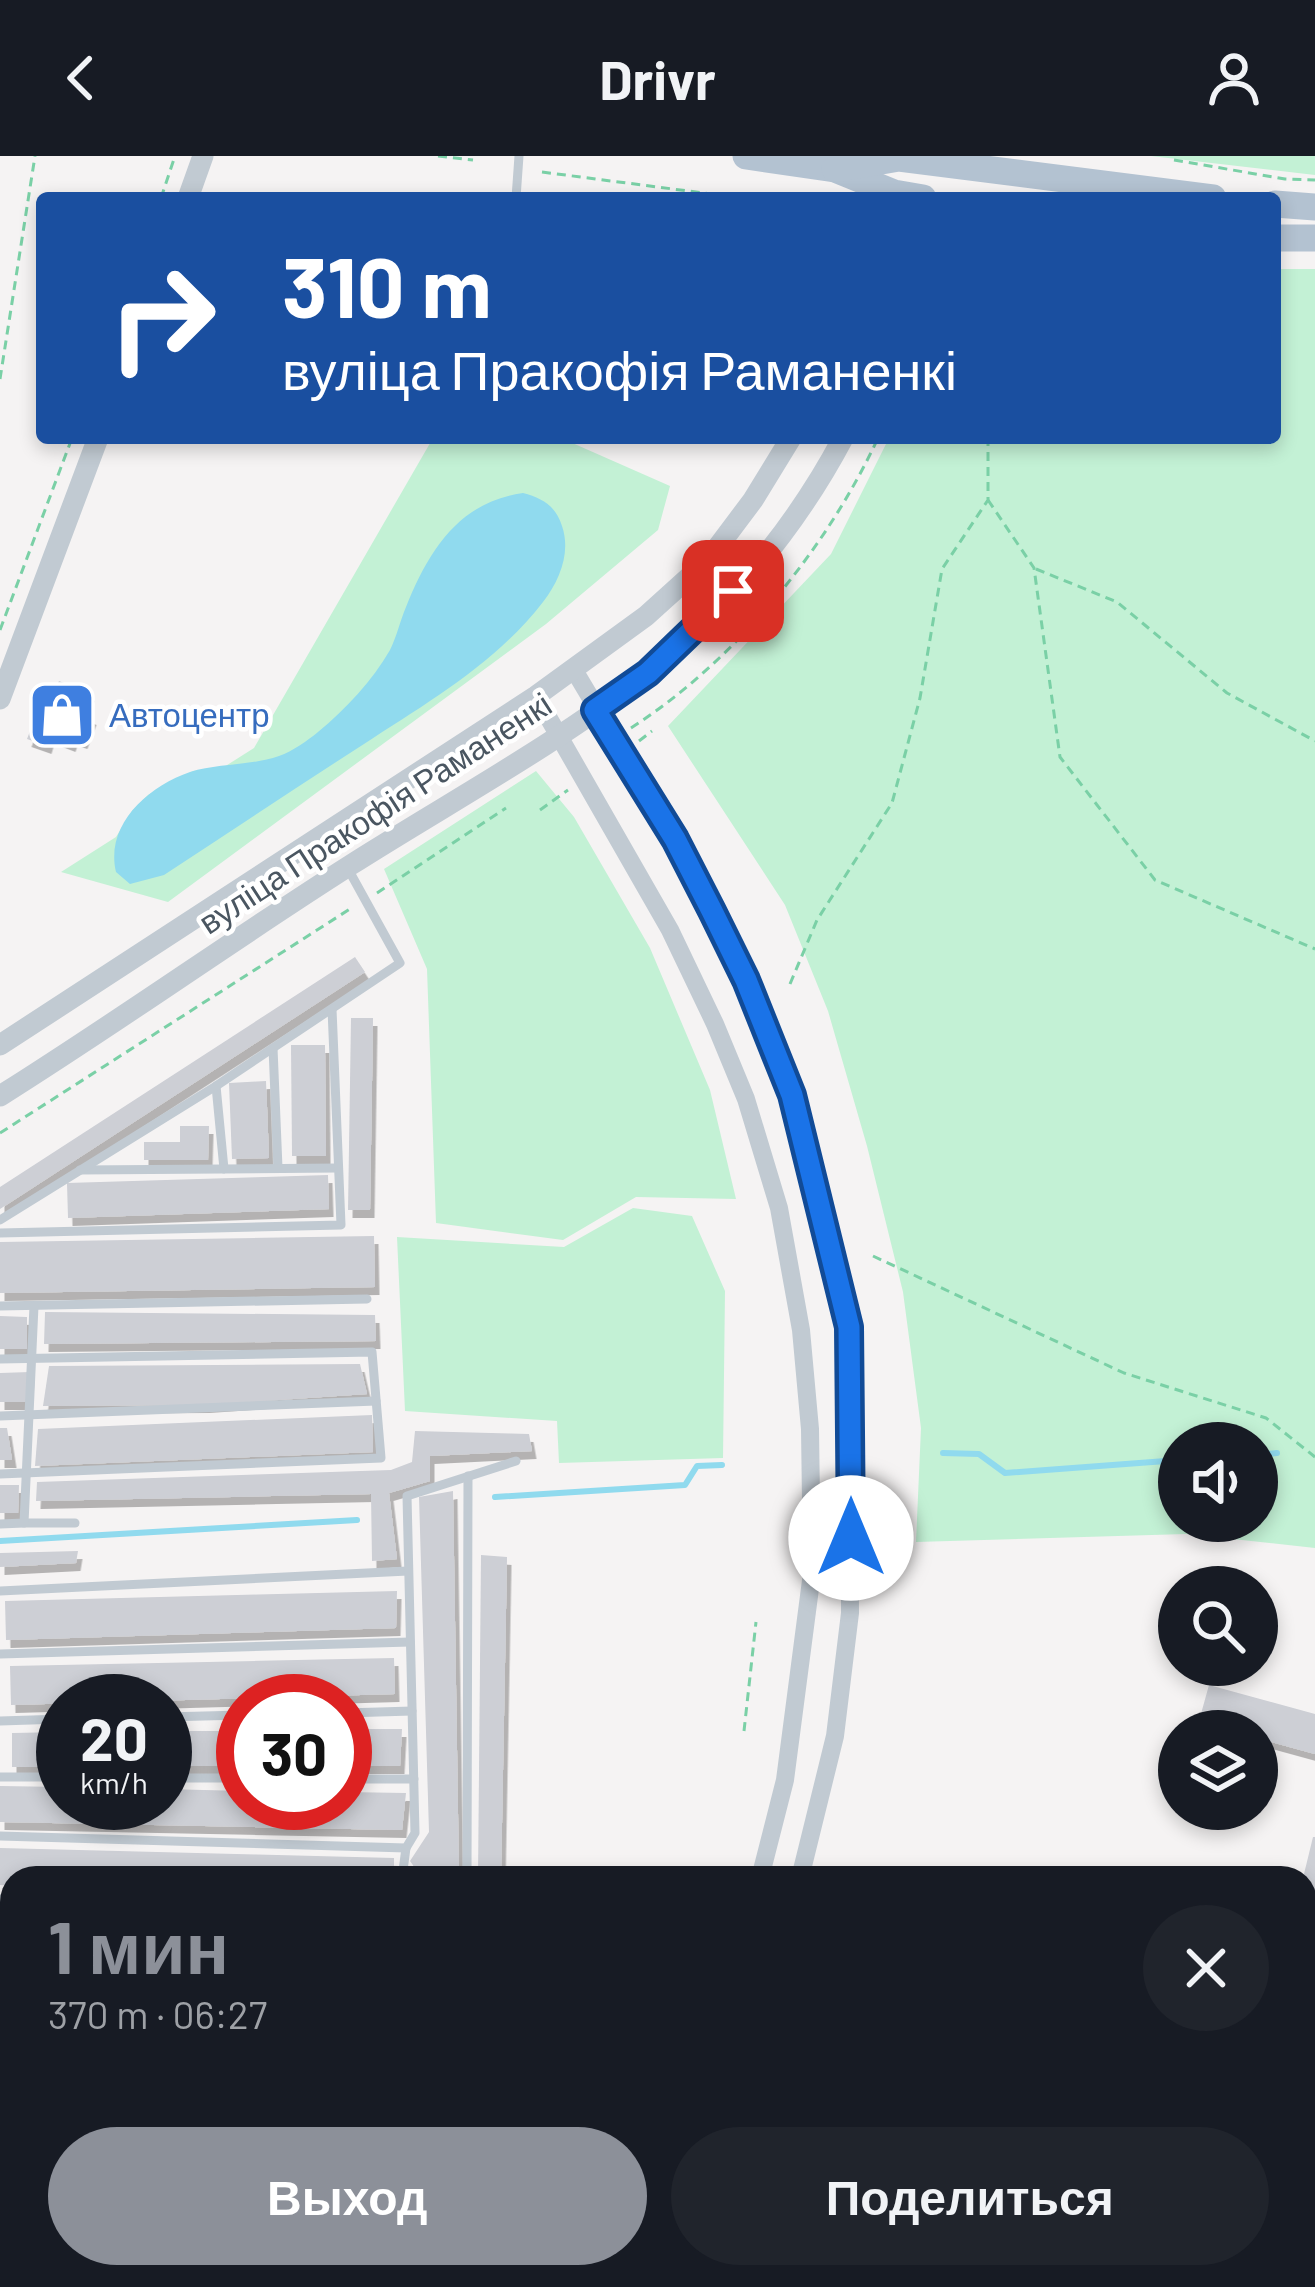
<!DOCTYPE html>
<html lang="ru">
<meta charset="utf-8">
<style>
:root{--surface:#171b24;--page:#20242c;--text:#f1f3f6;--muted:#9ea1a6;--accent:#8c9099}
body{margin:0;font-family:Barlow,sans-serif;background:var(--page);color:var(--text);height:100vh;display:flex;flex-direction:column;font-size:45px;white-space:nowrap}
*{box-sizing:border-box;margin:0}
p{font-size:39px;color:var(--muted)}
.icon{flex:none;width:66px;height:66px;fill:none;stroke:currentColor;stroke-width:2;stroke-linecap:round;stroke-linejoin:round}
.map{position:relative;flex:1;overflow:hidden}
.side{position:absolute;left:0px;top:1710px;width:1317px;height:423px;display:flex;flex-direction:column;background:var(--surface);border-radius:36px 36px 0 0;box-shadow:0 6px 18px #0003}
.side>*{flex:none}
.top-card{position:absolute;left:36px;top:36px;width:1245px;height:252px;border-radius:12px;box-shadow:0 6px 18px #0003;background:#1a4fa0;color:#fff;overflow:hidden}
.buttons{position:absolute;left:1158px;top:1266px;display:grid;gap:24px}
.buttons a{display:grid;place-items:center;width:120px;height:120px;border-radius:50%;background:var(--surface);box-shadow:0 6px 18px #0003;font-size:60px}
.speed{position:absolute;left:36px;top:1518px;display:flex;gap:24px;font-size:60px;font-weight:700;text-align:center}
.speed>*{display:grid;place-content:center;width:156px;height:156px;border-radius:50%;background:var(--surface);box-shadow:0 6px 18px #0003;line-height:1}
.speed small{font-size:30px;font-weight:400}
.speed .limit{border:18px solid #d22;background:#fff;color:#111}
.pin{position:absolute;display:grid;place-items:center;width:102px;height:102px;color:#fff;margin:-51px;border-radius:24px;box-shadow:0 6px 18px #0006}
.me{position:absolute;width:132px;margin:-66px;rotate:0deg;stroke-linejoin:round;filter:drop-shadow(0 0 9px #0008)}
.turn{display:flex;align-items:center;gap:42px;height:252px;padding:0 48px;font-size:54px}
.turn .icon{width:156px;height:156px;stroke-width:2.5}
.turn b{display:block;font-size:84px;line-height:102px}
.round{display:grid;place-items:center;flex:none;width:126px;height:126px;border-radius:63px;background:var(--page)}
.summary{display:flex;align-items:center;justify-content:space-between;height:204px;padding:0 48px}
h1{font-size:72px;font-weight:700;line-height:90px;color:var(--accent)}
.action{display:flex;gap:24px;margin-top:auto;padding:24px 48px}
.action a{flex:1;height:138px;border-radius:72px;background:var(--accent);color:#fff;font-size:48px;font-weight:700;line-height:138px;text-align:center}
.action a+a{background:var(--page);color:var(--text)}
header{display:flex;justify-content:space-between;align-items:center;height:156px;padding:0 48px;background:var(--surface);font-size:54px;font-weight:700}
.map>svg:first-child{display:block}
.green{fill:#c3f1d5;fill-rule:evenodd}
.water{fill:#90daee}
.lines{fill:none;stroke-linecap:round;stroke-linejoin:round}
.stream{stroke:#90daee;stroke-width:6}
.building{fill:#cdcfd5;filter:url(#shadow)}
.path{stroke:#7ad0a6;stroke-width:3;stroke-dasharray:9 6;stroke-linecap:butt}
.service{stroke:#c1cad2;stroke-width:9}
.minor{stroke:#c1cad2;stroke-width:18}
.tertiary{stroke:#c1cad2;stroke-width:21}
.primary{stroke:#b3c2d1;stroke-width:27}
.route-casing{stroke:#114b97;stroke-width:30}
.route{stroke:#1a73e8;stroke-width:21}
.labels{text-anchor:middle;stroke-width:9;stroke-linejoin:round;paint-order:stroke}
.shop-label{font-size:33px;fill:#366cbe;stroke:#fff;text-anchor:start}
.street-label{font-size:33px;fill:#4a5661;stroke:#fff}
</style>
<header><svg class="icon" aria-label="back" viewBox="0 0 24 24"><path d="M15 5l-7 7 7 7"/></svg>Drivr<svg class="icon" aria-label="person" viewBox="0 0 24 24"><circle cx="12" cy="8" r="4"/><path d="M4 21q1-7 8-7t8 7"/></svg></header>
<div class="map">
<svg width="1315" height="2131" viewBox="0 0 1315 2131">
<defs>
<filter id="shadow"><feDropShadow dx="4.5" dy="8" stdDeviation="0" flood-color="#0004"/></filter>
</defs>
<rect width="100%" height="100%" fill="#f5f3f3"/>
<g class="green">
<path d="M1151,0H1315V19Z"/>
<path d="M1275,113H1315V1392L1186,1378L916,1386L921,1272L903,1136L867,990L828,855L785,749L668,570L831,398L889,282H1275ZM1179,1287H1257V1365H1179Z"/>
<path d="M433,282H561L670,330L658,374L546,468L168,746L61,716L116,681L132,655L148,639L193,615L224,611L254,592Z"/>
<path d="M536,615L574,661L650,792L710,934L736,1043L636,1041L563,1084L436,1067L427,813L384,713Z"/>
<path d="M633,1052L692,1060L725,1135L723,1302L559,1307L557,1265L405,1255L397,1081L564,1091Z"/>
</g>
<path class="water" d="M523,337C542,342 556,350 562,370C571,396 560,424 543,446C496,507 427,547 364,588C297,631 231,675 164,719L130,728L116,716C105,669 147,631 190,616C218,607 250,610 279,600C293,595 307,585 318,576C346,553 372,525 390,494C397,480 400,465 406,451C429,394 459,346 523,337Z"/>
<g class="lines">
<g class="stream">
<path d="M943,1297L979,1298L1005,1317L1179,1304"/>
<path d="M1257,1299L1277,1297"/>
<path d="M495,1341L685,1329L697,1310L722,1309"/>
<path d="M0,1385L357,1364"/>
</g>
</g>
<g class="building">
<path d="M59,525L90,537L82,557L92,561L83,585L73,582L71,588L50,580L47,590L27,583L48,528L56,531Z"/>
<path d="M355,801L365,816L0,1053V1031Z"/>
<path d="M351,862H373L370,1054H348Z"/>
<path d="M291,889H325L326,1000H292Z"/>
<path d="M266,925L269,1002L232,1003L229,927Z"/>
<path d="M180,970H209L208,1004H144V986H180Z"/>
<path d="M328,1019L329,1053L68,1062L67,1027Z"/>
<path d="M374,1080L375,1131L0,1137V1086Z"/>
<path d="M45,1156L375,1159L376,1185L44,1188Z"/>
<path d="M0,1160L27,1161V1193H0Z"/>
<path d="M360,1208L367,1238L205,1249L43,1250L49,1210Z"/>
<path d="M30,1216L27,1246H0V1217Z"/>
<path d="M372,1259L373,1296L35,1310L38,1273Z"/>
<path d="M0,1272H7L12,1304H0Z"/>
<path d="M415,1275L529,1278L532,1295L430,1300V1325L389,1337L397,1403L372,1405L371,1338L36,1345L37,1326L391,1314L412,1306Z"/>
<path d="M0,1329H19L18,1357H0Z"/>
<path d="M453,1335L459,1722H422L410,1705L429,1676L419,1341Z"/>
<path d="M78,1395L76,1407L0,1411V1397Z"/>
<path d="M481,1399L507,1401L501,1722H478Z"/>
<path d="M397,1435L396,1472L6,1484L5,1445Z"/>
<path d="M394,1502L395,1538L11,1549L10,1510Z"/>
<path d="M1209,1529L1315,1558V1598L1257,1582V1575H1233L1199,1565Z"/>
<path d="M345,1573H402L400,1610H345Z"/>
<rect x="165" y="1575" width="78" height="35"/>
<path d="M63,1576V1611H12V1577Z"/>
<path d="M0,1630L63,1631V1647H165V1633L243,1635V1647H345V1636L406,1637L402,1674L0,1666Z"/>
<path d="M1313,1681H1315V1800L1305,1798L1303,1722Z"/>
<path d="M0,1692L394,1702V1722H12V1730L0,1729Z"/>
<rect x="0" y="1752" width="12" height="25"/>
<path d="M3,1984L12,1986V2017L0,2013Z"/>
<path d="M175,2121H186L213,2131H172Z"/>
<path d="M353,2121H383L381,2131H351Z"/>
<path d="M1180,2121H1218L1215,2131H1177Z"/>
</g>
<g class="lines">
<g class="path">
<path d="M438,0L473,4"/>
<path d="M1174,4L1285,23L1315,24"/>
<path d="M542,16L742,42"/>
<path d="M161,42L175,0"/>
<path d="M0,223L35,0"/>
<path d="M988,344L1034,412L1060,601L1155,724L1315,793"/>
<path d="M1036,413L1117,446L1227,537L1315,585"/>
<path d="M0,474L72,282"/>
<path d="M631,572C735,505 826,394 878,282"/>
<path d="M639,585L652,575"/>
<path d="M540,654L568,634"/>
<path d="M377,737L506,652"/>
<path d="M790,828L817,764L892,647L920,542L942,413L988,344V282"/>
<path d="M0,977L353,751"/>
<path d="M873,1100L1124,1217L1266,1262L1315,1301"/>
<path d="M744,1575L756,1466"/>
</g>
<g class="service">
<path d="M516,42L519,0"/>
<path d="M273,892L278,1012"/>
<path d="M216,930L224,1013"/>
<path d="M80,1014L338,1012"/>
<path d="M0,1064L216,930L400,807L347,711"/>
<path d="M0,1077L341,1069L332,853"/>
<path d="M0,1150L367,1143"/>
<path d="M0,1203L372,1196L381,1302L0,1318"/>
<path d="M0,1260L376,1245"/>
<path d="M24,1367H75"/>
<path d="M0,1368L24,1367L34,1150"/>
<path d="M0,1435L408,1415"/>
<path d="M0,1498L410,1486"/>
<path d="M345,1557L412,1555"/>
<path d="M165,1561L243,1559"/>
<path d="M0,1565L63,1563"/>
<path d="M0,1621H63"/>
<path d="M165,1622H243"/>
<path d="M345,1623H414"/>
<path d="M0,1680L406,1692L415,1677L407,1340L516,1305"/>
<path d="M402,1722L406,1692"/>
<path d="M467,1722L468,1320"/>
<path d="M0,1743H12"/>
</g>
<g class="minor">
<path d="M574,514L675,683L746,824L792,939L849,1171L850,1457L835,1580L800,1722"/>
<path d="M536,540L670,774L715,868L746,943L779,1052L801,1174L810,1273L812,1417L785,1624L760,1722"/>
<path d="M0,1813L12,1809"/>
<path d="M0,2043L12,2047"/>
<path d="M228,2121L257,2131"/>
<path d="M652,2131L655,2121"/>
<path d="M693,2131L695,2121"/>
</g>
<g class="tertiary">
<path d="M188,42L203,0"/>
<path d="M0,543L98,282"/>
<path d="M0,889L536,540L646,460L708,404L753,344L791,282"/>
<path d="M0,940C118,866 231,785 349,710C448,647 554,590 646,518C726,456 796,371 843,282"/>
</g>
<g class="primary">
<path d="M746,0L835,13L894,37L923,42"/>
<path d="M835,13L899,2L1213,42"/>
<path d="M1275,48L1315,51"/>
<path d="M1275,82H1315"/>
</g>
</g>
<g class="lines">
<g class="route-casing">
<path id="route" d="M733,435L648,517L595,554L675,683L712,755L746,824L792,939L849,1171L851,1382"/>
</g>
<use href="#route" class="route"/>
</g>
<defs>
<g id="shop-square" transform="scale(3.45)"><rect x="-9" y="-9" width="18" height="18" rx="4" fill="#3f7fe0" stroke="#fff"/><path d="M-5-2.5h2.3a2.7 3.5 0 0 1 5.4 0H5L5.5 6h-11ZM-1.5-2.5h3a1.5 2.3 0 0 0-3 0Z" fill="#fff"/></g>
</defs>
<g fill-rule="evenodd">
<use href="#shop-square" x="62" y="559"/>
</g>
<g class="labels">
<g class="shop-label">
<text x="109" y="571">Автоцентр</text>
</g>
<g class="street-label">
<text transform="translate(375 657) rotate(-33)" y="12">вуліца Пракофія Раманенкі</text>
</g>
</g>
</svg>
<div class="buttons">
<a><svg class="icon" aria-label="sound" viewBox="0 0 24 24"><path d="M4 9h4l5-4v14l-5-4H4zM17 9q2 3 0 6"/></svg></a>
<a><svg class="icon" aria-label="search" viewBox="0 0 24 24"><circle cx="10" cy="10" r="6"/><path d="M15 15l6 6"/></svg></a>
<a><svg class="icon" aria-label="layers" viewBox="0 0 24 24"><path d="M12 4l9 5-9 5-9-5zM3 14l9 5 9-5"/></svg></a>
</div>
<div class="speed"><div>20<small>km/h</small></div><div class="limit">30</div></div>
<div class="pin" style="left:733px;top:435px;background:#d93025"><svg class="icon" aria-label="arrive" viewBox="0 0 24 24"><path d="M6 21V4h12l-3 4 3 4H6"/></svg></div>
<svg class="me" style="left:851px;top:1382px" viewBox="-20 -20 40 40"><circle r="19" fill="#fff"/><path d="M0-13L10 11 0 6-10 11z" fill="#1a73e8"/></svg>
<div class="top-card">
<div class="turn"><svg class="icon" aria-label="right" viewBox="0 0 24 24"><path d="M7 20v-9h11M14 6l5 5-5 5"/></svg><div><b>310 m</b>вуліца Пракофія Раманенкі</div></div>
</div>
<section class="side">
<div class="summary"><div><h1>1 мин</h1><p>370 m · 06:27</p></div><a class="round"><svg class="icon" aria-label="close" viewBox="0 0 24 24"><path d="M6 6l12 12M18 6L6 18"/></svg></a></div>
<div class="action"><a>Выход</a><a>Поделиться</a></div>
</section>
</div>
